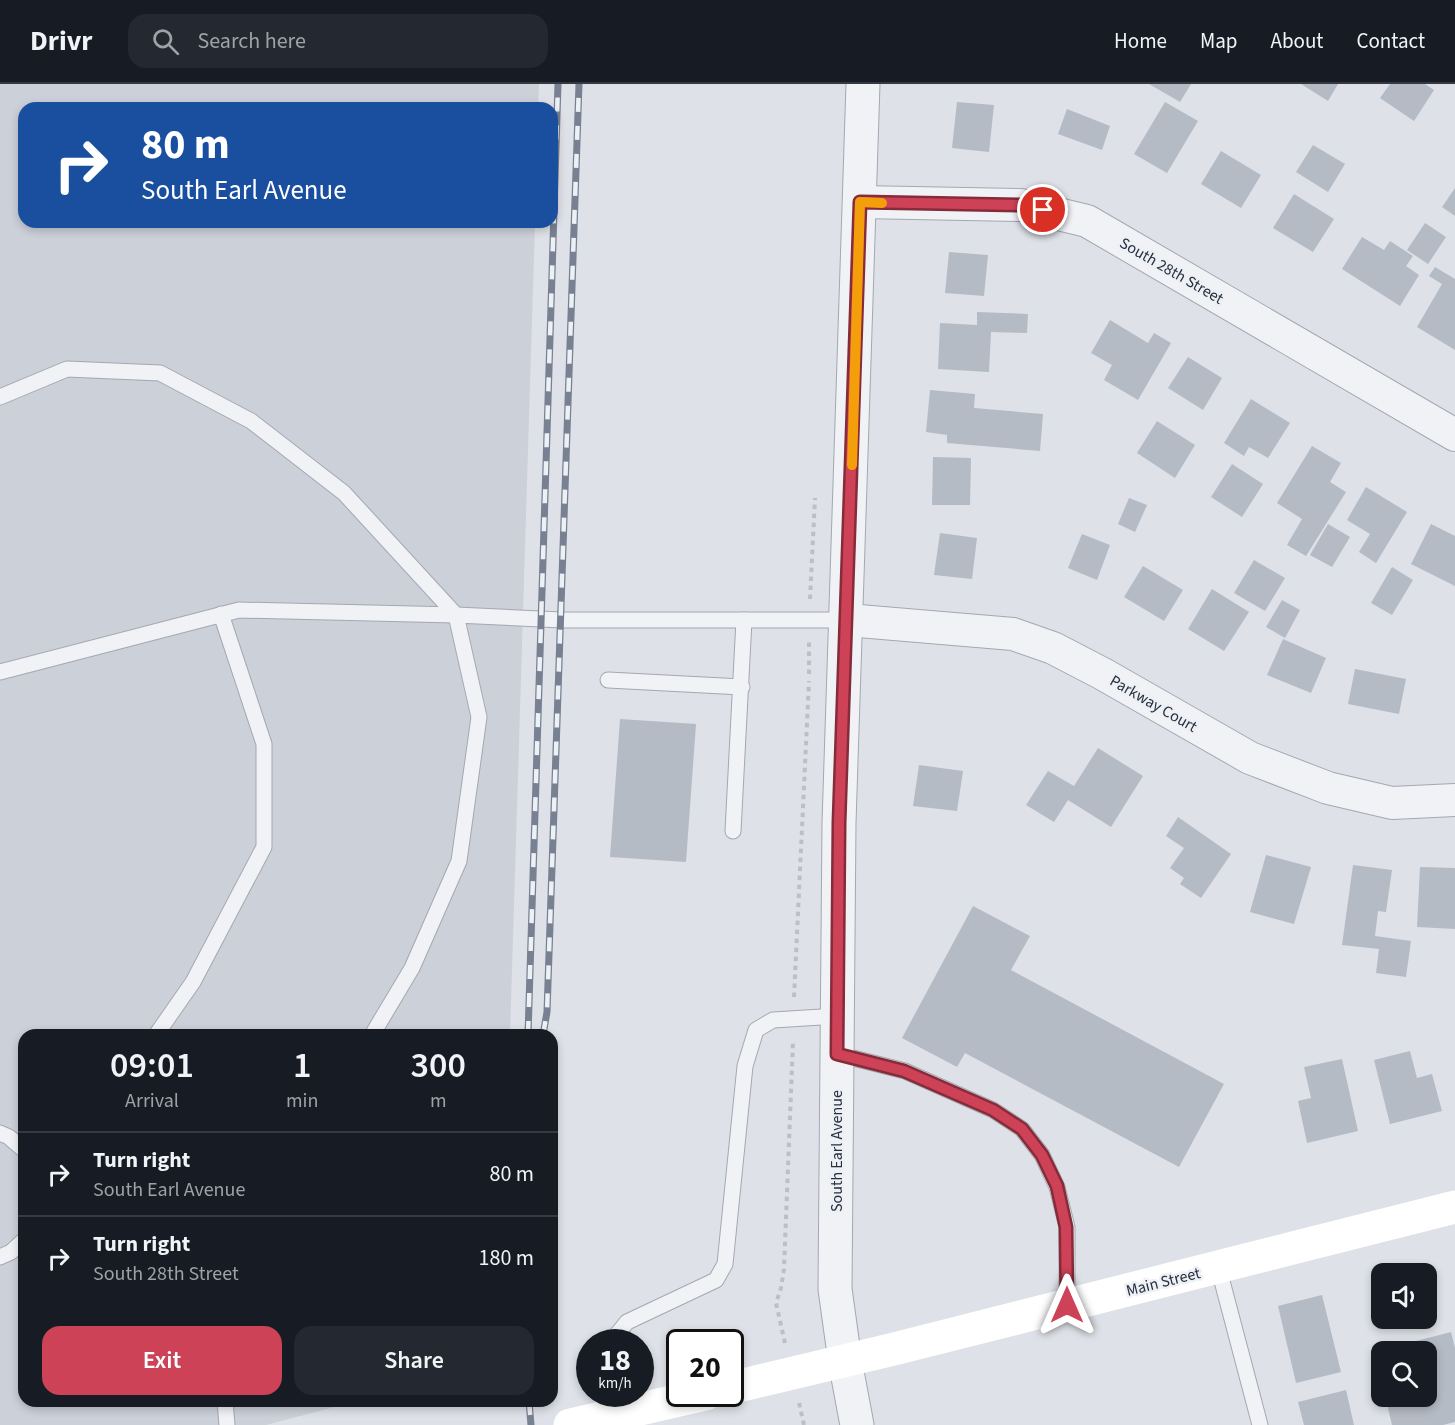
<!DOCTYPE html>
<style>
:root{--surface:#171b24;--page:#242831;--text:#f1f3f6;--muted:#9ea1a6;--line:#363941;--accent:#cd4257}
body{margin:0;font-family:"Source Sans 3",sans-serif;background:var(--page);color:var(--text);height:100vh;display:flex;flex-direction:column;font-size:22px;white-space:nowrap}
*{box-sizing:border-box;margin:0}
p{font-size:20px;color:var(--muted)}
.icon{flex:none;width:33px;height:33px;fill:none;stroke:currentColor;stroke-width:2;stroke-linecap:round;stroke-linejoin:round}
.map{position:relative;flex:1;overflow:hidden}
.panel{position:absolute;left:18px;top:945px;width:540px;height:378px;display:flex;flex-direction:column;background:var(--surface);border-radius:18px;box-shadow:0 3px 9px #0003}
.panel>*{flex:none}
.banner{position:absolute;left:18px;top:18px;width:540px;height:126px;border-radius:18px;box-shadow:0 3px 9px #0003;background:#1a4fa0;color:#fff;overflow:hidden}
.fabs{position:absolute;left:1371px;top:1179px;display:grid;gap:12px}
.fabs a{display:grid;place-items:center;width:66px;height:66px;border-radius:12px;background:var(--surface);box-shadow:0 3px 9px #0003;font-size:30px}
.speed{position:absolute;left:576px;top:1245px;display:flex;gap:12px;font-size:30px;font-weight:700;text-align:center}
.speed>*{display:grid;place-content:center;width:78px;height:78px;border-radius:50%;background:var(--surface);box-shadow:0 3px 9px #0003;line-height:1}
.speed small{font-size:15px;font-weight:400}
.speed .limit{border:3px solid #111;border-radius:9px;background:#fff;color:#111}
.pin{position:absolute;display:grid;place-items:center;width:51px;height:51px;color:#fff;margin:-26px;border:3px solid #fff;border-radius:50%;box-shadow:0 2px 6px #0007}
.me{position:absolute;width:66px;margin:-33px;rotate:0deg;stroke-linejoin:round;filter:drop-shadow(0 0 4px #0008)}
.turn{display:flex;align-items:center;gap:21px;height:126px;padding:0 24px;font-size:27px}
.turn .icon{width:78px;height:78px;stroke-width:2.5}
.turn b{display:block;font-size:42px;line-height:51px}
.eta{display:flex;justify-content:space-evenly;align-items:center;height:102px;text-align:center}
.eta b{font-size:36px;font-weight:600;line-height:42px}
.primary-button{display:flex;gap:12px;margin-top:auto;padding:12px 24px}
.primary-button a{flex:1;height:69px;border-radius:18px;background:var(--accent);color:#fff;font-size:24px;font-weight:600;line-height:69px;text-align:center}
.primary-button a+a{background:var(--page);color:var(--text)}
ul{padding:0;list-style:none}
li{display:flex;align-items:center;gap:18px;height:84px;padding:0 24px;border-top:2px solid var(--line)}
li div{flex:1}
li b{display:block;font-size:22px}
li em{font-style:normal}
header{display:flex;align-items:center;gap:36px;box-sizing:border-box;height:84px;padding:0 30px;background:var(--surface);border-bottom:2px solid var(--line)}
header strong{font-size:28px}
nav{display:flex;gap:33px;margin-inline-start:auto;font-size:21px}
.search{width:420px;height:54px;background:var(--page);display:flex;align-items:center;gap:15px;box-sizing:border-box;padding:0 21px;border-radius:18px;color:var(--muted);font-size:22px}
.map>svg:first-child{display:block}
.built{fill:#ccd0d9}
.building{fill:#b5bbc4}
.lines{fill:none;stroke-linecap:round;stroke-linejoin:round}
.service-casing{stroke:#a3a8b1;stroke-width:17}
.minor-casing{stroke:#a3a8b1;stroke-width:34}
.tertiary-casing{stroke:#a3a8b1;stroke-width:35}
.path{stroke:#bcbfc6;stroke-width:4;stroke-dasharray:4.5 4.5;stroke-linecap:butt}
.service{stroke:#f0f2f6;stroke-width:15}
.minor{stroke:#f0f2f6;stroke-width:32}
.tertiary{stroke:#f0f2f6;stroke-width:33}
.secondary{stroke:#fff;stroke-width:33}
.rail-casing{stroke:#778191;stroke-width:7}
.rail{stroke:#edf0f5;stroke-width:4.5;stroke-dasharray:14;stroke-linecap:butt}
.route-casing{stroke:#852b39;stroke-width:15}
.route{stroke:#cd4257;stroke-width:10}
.slow{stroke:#f59e0b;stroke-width:10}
.labels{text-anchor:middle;stroke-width:5;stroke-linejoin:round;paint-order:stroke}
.street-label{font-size:16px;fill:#272f3e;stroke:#edf0f5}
</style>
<header>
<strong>Drivr</strong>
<div class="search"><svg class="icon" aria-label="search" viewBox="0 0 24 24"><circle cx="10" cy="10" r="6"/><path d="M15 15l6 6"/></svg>Search here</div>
<nav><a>Home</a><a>Map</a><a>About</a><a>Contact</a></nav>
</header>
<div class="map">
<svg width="1455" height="1341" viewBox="0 0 1455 1341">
<rect width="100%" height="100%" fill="#dee1e7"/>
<path class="built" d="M0,0H539L538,24H24V138H535L510,951H24V1317H357L266,1341H0Z"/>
<g class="building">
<path d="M1149,0H1191L1180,18Z"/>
<path d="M1301,0H1338L1328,17Z"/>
<path d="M1390,0H1425L1434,6L1414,37L1380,14Z"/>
<path d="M957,18L994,21L989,68L952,64Z"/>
<path d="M1165,18L1198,37L1167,89L1134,70Z"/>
<path d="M1067,25L1110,42L1102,66L1058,50Z"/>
<path d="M1313,61L1345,80L1328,108L1296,88Z"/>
<path d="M1221,67L1261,91L1241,124L1201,100Z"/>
<path d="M1455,104V132L1442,123Z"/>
<path d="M1294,110L1334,135L1313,168L1273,144Z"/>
<path d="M1425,139L1446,153L1428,180L1407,166Z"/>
<path d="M1362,153L1384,166L1390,157L1413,172L1406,182L1419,191L1400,222L1342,185Z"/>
<path d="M949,168L988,171L984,212L945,209Z"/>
<path d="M1435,183L1455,195V266L1417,243L1442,200L1429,192Z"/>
<path d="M977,228L1028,230L1027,249L991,248L989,288L938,285L940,239L977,241Z"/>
<path d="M1110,236L1148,259L1154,249L1171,259L1138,316L1104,296L1112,281L1091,269Z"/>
<path d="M1188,273L1222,294L1203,326L1168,304Z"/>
<path d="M930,306L975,310L974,324L1043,330L1040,367L947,359V351L926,348Z"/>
<path d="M1251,315L1290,339L1268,374L1249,363L1244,372L1224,359Z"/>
<path d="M1157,337L1195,361L1175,394L1137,369Z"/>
<path d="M1312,362L1341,379L1330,398L1346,408L1306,472L1287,461L1302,435L1277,419Z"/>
<path d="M933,373L971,374L970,421H932Z"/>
<path d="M1232,380L1263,400L1242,433L1211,413Z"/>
<path d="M1366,403L1407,428L1376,479L1359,468L1370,450L1347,436Z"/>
<path d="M1129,414L1147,421L1135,448L1118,440Z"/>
<path d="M1328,440L1350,453L1332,483L1310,471Z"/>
<path d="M1431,440L1455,452V502L1411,480Z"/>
<path d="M940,449L977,454L972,495L934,491Z"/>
<path d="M1082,450L1110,461L1097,496L1068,484Z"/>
<path d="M1254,476L1285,494L1265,527L1234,509Z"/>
<path d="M1143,482L1183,506L1164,537L1124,513Z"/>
<path d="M1392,483L1413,496L1392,531L1371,519Z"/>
<path d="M1212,505L1249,528L1224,567L1188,545Z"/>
<path d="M1282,516L1300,526L1285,554L1266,543Z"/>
<path d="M1283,555L1326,574L1311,609L1267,591Z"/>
<path d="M1355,585L1406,595L1399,630L1348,620Z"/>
<path d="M620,635L696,640L686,778L610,773Z"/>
<path d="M1098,664L1143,692L1111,743L1068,716L1054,738L1026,721L1048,687L1074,702Z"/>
<path d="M919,681L963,687L957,727L913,722Z"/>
<path d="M1178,733L1231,770L1201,814L1180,800L1184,794L1170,784L1184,764L1166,752Z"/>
<path d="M1266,771L1311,783L1294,840L1250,828Z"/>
<path d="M1353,781L1392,786L1386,828L1378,827L1375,852L1411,857L1406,893L1376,889L1379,865L1342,861Z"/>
<path d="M1420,783L1455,784V845L1417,843Z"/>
<path d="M973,822L1030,852L1011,886L1224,1000L1179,1083L965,969L957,983L902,954Z"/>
<path d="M1410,967L1417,994L1432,990L1442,1027L1390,1040L1374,976Z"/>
<path d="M1342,975L1358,1047L1307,1059L1298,1017L1311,1014L1304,983Z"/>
<path d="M1322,1211L1341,1288L1296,1299L1278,1222Z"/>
<path d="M1451,1248L1455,1264V1338L1443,1341H1392L1385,1312H1426V1268H1382L1381,1297L1373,1268Z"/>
<path d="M1346,1306L1354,1341H1304L1298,1318Z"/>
</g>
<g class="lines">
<g class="service-casing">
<g id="service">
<path d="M0,313L67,285L160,289L251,337L344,409L456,531"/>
<path d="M0,588L239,526L456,531"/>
<path d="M608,596L742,603"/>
<path d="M733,747L744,536"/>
<path d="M156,951L193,898L264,763V660L221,530"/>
<path d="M372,951L412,884L459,777L479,633L456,531L562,536H847"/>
<path d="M837,970L905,987L993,1026L1022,1045L1042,1071L1057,1103L1067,1143V1221"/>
<path d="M0,1049L9,1053L24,1066"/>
<path d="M0,1173L11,1168L24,1156"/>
<path d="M1218,1182L1260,1341"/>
<path d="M613,1258L614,1254L627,1238L716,1196L725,1180L745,982L756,946L773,936L838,932"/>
<path d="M225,1317L227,1341"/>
<path d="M605,1335L607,1310"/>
</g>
</g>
<g class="minor-casing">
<g id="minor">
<path d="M860,118L1021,121L1087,137L1455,351"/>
<path d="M847,536L1013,550L1053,564L1103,590L1250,674L1328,704L1392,719L1455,716"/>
</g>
</g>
<g class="tertiary-casing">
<path id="tertiary" d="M857,1341L845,1277L835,1205L839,739L863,0"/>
</g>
<g class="path">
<path d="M810,515L815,414"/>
<path d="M809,590V558"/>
<path d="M794,913L809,597"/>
<path d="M785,1259L776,1219L781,1204L784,1185L793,957"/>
<path d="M799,1319L804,1341"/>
</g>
<use href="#service" class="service"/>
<use href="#minor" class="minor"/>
<use href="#tertiary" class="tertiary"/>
<g class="secondary">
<path d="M730,1304L894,1265L1455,1123"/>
<path d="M570,1341L706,1310"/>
</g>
<g class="rail-casing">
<g id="rail">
<path d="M528,951L558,0"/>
<path d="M543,951L547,928L579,0"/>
<path d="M529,1317L531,1341"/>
</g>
</g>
<use href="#rail" class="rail"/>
</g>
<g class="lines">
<g class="route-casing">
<path id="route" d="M1043,126L1021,121L860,118L839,739L837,970L904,987L993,1026L1022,1045L1042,1071L1057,1102L1066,1143L1067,1221"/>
</g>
<use href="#route" class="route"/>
<path class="slow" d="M852,381L860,118L882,119"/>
</g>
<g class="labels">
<g class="street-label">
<text transform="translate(1172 186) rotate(30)" y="6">South 28th Street</text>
<text transform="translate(1154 619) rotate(30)" y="6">Parkway Court</text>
<text transform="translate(836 1067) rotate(-90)" y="6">South Earl Avenue</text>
<text transform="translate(1163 1197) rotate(-14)" y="6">Main Street</text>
</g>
</g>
</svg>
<div class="fabs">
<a><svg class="icon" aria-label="sound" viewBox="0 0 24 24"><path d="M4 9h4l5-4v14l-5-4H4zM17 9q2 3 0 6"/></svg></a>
<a><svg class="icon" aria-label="search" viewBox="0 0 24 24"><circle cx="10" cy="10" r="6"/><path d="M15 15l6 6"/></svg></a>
</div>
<div class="speed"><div>18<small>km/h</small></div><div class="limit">20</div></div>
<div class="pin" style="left:1043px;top:126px;background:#d93025"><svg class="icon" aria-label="arrive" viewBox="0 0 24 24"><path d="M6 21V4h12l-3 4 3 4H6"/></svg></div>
<svg class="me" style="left:1067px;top:1221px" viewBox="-20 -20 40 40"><path d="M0-17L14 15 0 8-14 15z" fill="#cd4257" stroke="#fff" stroke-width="4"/></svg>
<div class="banner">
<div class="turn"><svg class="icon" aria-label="right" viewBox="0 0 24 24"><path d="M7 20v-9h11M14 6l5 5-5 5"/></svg><div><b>80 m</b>South Earl Avenue</div></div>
</div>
<section class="panel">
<div class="eta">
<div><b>09:01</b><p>Arrival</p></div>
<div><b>1</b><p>min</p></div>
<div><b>300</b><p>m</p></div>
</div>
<ul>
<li><svg class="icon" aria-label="right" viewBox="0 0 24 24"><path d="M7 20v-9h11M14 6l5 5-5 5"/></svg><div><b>Turn right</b><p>South Earl Avenue</p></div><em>80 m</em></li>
<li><svg class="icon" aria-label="right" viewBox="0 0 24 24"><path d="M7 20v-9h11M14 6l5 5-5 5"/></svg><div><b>Turn right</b><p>South 28th Street</p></div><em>180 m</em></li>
</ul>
<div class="primary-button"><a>Exit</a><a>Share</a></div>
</section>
</div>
